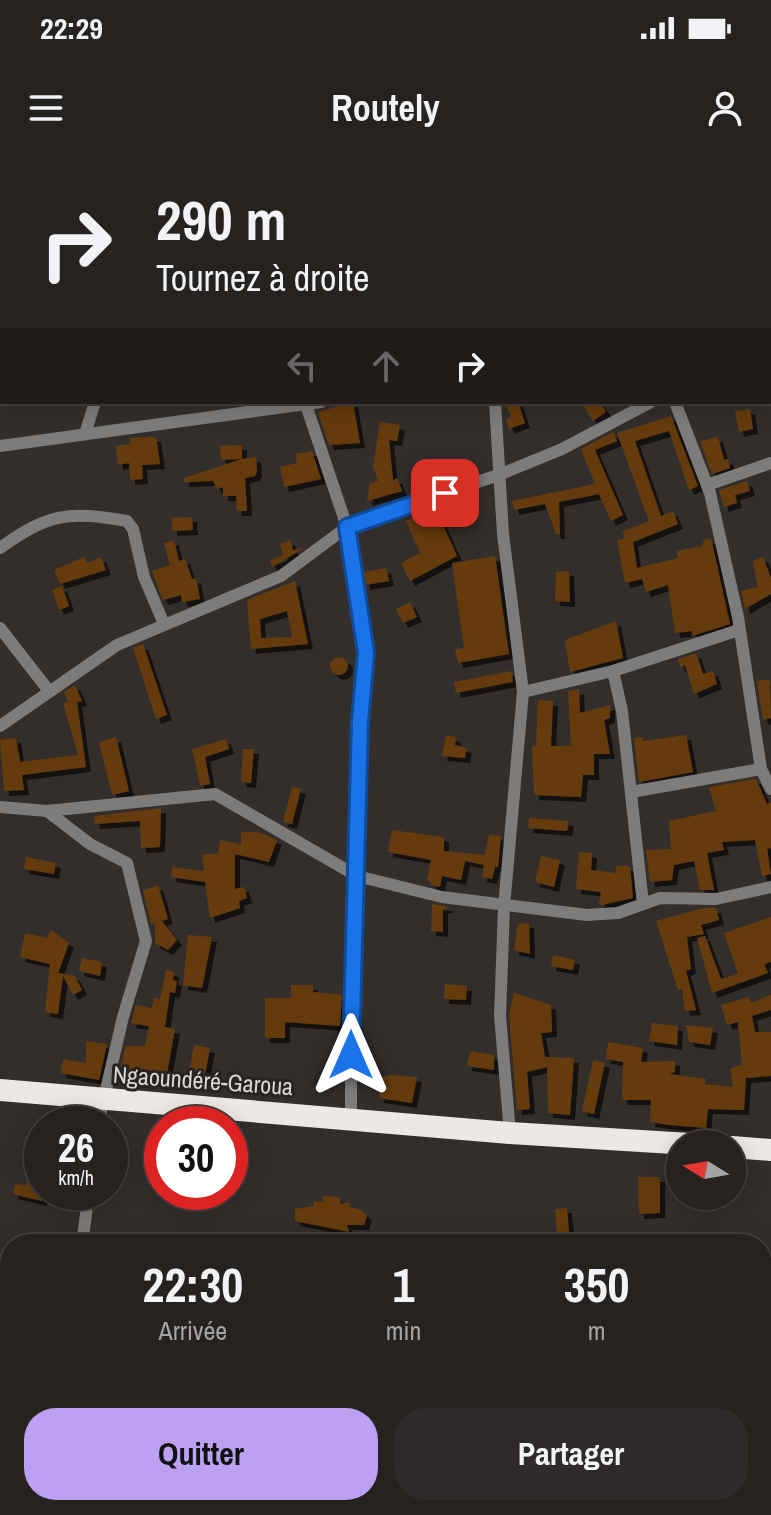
<!DOCTYPE html>
<html lang="fr">
<meta charset="utf-8">
<style>
:root{--surface:#262220;--page:#2e2a29;--text:#f1f3f6;--muted:#a4a4a5;--line:#423f3e;--accent:#bca0f2}
body{margin:0;font-family:"Archivo Narrow",sans-serif;background:var(--page);color:var(--text);height:100vh;display:flex;flex-direction:column;font-size:30px;white-space:nowrap}
*{box-sizing:border-box;margin:0}
p{font-size:26px;color:var(--muted)}
.icon{flex:none;width:44px;height:44px;fill:none;stroke:currentColor;stroke-width:2;stroke-linecap:round;stroke-linejoin:round}
.map{position:relative;flex:1;overflow:hidden}
.sheet{position:absolute;left:0px;top:1074px;width:772px;height:282px;display:flex;flex-direction:column;background:var(--surface);border-radius:32px 32px 0 0;box-shadow:0 4px 20px #0003,0 0 0 2px var(--line)}
.sheet>*{flex:none}
.guide{position:absolute;left:0px;top:0px;width:772px;height:244px;box-shadow:0 4px 20px #0003,0 0 0 2px var(--line);background:#262220;color:var(--text);overflow:hidden}
.needle{width:52px;rotate:281deg}
.buttons{position:absolute;left:666px;top:970px;display:grid;gap:16px}
.buttons a{display:grid;place-items:center;width:80px;height:80px;border-radius:50%;background:var(--surface);box-shadow:0 4px 20px #0003,0 0 0 2px var(--line);font-size:40px}
.speed{position:absolute;left:24px;top:946px;display:flex;gap:16px;font-size:40px;font-weight:700;text-align:center}
.speed>*{display:grid;place-content:center;width:104px;height:104px;border-radius:50%;background:var(--surface);box-shadow:0 4px 20px #0003,0 0 0 2px var(--line);line-height:1}
.speed small{font-size:20px;font-weight:400}
.speed .limit{border:12px solid #d22;background:#fff;color:#111}
.pin{position:absolute;display:grid;place-items:center;width:68px;height:68px;color:#fff;margin:-34px;border-radius:16px;box-shadow:0 4px 12px #0006}
.me{position:absolute;width:88px;margin:-44px;rotate:0deg;stroke-linejoin:round;filter:drop-shadow(0 0 6px #0008)}
.turn{display:flex;align-items:center;gap:28px;height:168px;padding:0 24px;font-size:36px}
.turn .icon{width:104px;height:104px;stroke-width:2.5}
.turn b{display:block;font-size:56px;line-height:68px}
.lanes{display:flex;align-items:center;height:76px;padding:0 24px;background:#0003;justify-content:center;gap:40px;direction:ltr}
.lanes .off{opacity:.35}
.eta{display:flex;justify-content:space-evenly;align-items:center;height:136px;text-align:center}
.eta b{font-size:48px;font-weight:800;line-height:56px}
.button{display:flex;gap:16px;margin-top:auto;padding:16px 24px}
.button a{flex:1;height:92px;border-radius:32px;background:var(--accent);color:#111;font-size:32px;font-weight:800;line-height:92px;text-align:center}
.button a+a{background:var(--page);color:var(--text)}
.status{display:flex;justify-content:space-between;align-items:center;height:56px;padding:0 40px;background:var(--surface);direction:ltr}
.status svg{height:22px;fill:currentColor}
header{display:flex;justify-content:space-between;align-items:center;height:104px;padding:0 24px;background:var(--surface);font-size:36px;font-weight:800}
.map>svg:first-child{display:block}
.water{fill:#237fa7}
.building{fill:#653b0e;fill-rule:evenodd;filter:url(#shadow)}
.lines{fill:none;stroke-linecap:round;stroke-linejoin:round}
.street{stroke:#7e7c7b;stroke-width:12}
.highway{stroke:#ede8e4;stroke-width:22}
.route-casing{stroke:#114b97;stroke-width:20}
.route{stroke:#1a73e8;stroke-width:14}
.labels{text-anchor:middle;stroke-width:6;stroke-linejoin:round;paint-order:stroke}
.street-label{font-size:24px;fill:#dad8d6;stroke:#282422}
</style>
<div class="status"><b>22:29</b><svg viewBox="0 0 49 12"><path d="M0 12V9h3v3zM5 12V6h3v6zM10 12V3h3v9zM15 12V0h3v12zM26 1h20v11H26zM47 4h2v5h-2z"/></svg></div>
<header><svg class="icon" aria-label="menu" viewBox="0 0 24 24"><path d="M4 6h16M4 12h16M4 18h16"/></svg>Routely<svg class="icon" aria-label="person" viewBox="0 0 24 24"><circle cx="12" cy="8" r="4"/><path d="M4 21q1-7 8-7t8 7"/></svg></header>
<div class="map">
<svg width="771" height="1355" viewBox="0 0 771 1355">
<defs>
<filter id="shadow"><feDropShadow dx="5" dy="5" stdDeviation="0" flood-color="#0009"/></filter>
</defs>
<rect width="100%" height="100%" fill="#322e2b"/>
<path class="water" d="M10,1218V1346H762V1257L771,1261V1355H0V1223Z"/>
<g class="building">
<path d="M341,242H353L360,283L329,285L318,252L342,245Z"/>
<path d="M504,242H518L525,263L509,269L506,259L512,257Z"/>
<path d="M581,242H600L606,252L593,261Z"/>
<path d="M750,249L753,269L739,272L735,251Z"/>
<path d="M671,256L698,326L689,330L669,271L635,281L661,356L673,351L678,364L633,382L637,408L678,398L677,391L702,386L704,380L711,378L730,464L692,476V471L675,473L668,425L646,432L642,419L625,423L617,380L625,378L622,372L649,361L617,273Z"/>
<path d="M380,262L400,265L397,281L389,280L393,320L397,318L402,331L367,341L370,323L378,321L373,306Z"/>
<path d="M613,272L617,281L595,290L623,355L611,361L599,334L559,342L560,374H556L545,344L514,350L512,341L595,324L581,289Z"/>
<path d="M152,277H156L160,304L142,305L143,319L130,320L129,303L118,305L116,286L130,284V278Z"/>
<path d="M718,277L724,300L728,299L730,308L712,314L700,281Z"/>
<path d="M242,285V299L256,297L257,311L255,316L245,318L247,351H237L236,336H223V327L217,329L213,321L184,322V318L242,299L221,300L220,286Z"/>
<path d="M312,291L321,319L284,327L280,307L297,303L295,294Z"/>
<path d="M747,321L750,331L735,335L737,343L724,347L719,330Z"/>
<path d="M435,347L457,396L410,421L401,403L420,393L406,361Z"/>
<path d="M192,357L193,370L172,371V358Z"/>
<path d="M174,380L179,401L185,399L192,419L196,418L200,439L182,442L181,435L163,440L152,411L170,405L164,383Z"/>
<path d="M290,380L293,390L304,388L272,407L270,401L283,395L280,384Z"/>
<path d="M495,396L509,494L458,503L455,489L464,488L452,403Z"/>
<path d="M84,397L87,403L101,397L106,410L60,424L54,410Z"/>
<path d="M763,397L771,418V434L745,449L741,431L758,427L753,401Z"/>
<path d="M386,408L389,421L365,425L363,412Z"/>
<path d="M569,411L570,442L555,441L556,412Z"/>
<path d="M295,421L308,484L251,489L247,440ZM287,451L292,477L261,478L260,459Z"/>
<path d="M62,426L69,446L59,450L52,430Z"/>
<path d="M410,442L417,457L403,463L396,449Z"/>
<path d="M616,461L623,498L570,512L565,480Z"/>
<path d="M143,484L167,555L156,559L133,488Z"/>
<path d="M696,493L703,514L713,511L717,524L694,534L685,505L680,507L678,499Z"/>
<circle cx="339" cy="506" r="9"/>
<path d="M511,511L513,522L456,533L454,522Z"/>
<path d="M770,519L771,558L763,560L757,521Z"/>
<path d="M75,525L82,541L77,542L86,607L22,615L24,630L4,631L0,580L16,578L20,602L78,595L63,543L68,542L64,532Z"/>
<path d="M579,529L580,553L610,545V558L604,560L610,594H594V615H583L581,637L534,635L532,586H536L538,540L553,541L551,586H571L568,531Z"/>
<path d="M446,575L456,577L455,585L467,588L465,598L442,596Z"/>
<path d="M686,575L693,612L639,622L634,578L642,577L643,581Z"/>
<path d="M116,577L129,631L112,635L99,582Z"/>
<path d="M226,579L229,589L205,597L210,624L200,626L192,589Z"/>
<path d="M243,589H254L251,623L241,622Z"/>
<path d="M756,619L767,644L771,642V688L767,689L771,714L762,716L755,680L722,682L724,690L707,693L714,730H700L694,701L674,705L672,720L650,722L646,690L671,689L669,661L716,651L709,627Z"/>
<path d="M292,627L301,629L292,664L283,662Z"/>
<path d="M161,648L160,687L141,688L140,661L95,664L94,656Z"/>
<path d="M529,658L569,661L567,671L528,668Z"/>
<path d="M392,670L444,677V691L485,695L489,674L501,676L498,707H495L492,719L482,717L484,705L465,701L461,720L442,716L440,727L431,725V721L427,720L431,700L388,692Z"/>
<path d="M241,672H258L277,680L269,702L235,694V729L244,727L247,738L239,741L240,748L210,758L205,722L171,717L172,707L204,711L202,695L218,693L220,680L241,684Z"/>
<path d="M579,692L592,693L591,710L616,713V706H630L633,738L602,745L599,744L601,732L576,729Z"/>
<path d="M541,696L560,700L554,727L535,722Z"/>
<path d="M26,697L56,703L54,714L24,709Z"/>
<path d="M158,725L168,759L162,761L177,780L168,790L155,783V763L151,764L143,730Z"/>
<path d="M432,744L450,747L443,749V772L431,771Z"/>
<path d="M704,748H716L719,760L701,765L704,774L687,777L691,809L686,811L696,850L685,851L682,829L678,830L656,761Z"/>
<path d="M771,757V802L764,804L768,813L712,833L697,778L705,776L721,819L738,814L724,773Z"/>
<path d="M529,763L530,794L514,790L518,764Z"/>
<path d="M51,770L69,783L58,813L75,816L82,830L73,835L63,816L58,854L45,852L50,804L20,797L25,773L47,778Z"/>
<path d="M188,775L212,777L202,828L183,825Z"/>
<path d="M553,795L575,800L573,810L551,806Z"/>
<path d="M82,798L102,802L100,816L79,811Z"/>
<path d="M166,810L174,812L173,820L177,821L175,833L170,832L165,867L175,869L167,913L140,909L138,916L119,912L126,886H145L149,866L131,863L136,845L152,848L154,838L160,839Z"/>
<path d="M445,824L467,826L466,840L444,839Z"/>
<path d="M291,825H313V832L342,835L340,866L285,862V878H265V838H291Z"/>
<path d="M514,833L551,845L552,872L541,873L545,897L574,898L570,955L548,953L547,907L527,912L530,949L517,950L509,854Z"/>
<path d="M771,835V850L752,856L755,872H771V916L746,918L744,950L708,949L706,968L670,965L650,962L651,940H622L623,902L606,899L608,882L643,888L641,902L675,901V912L669,914L706,919L705,924L733,927L730,909L742,904L738,862L727,865L721,845L749,837L751,843Z"/>
<path d="M652,863L678,866L677,885L649,881Z"/>
<path d="M686,865L713,868L710,885L689,882Z"/>
<path d="M86,881L107,884L99,920L61,913L63,899L86,903Z"/>
<path d="M194,885L210,888L204,920L188,917Z"/>
<path d="M470,891L494,895V910L467,906Z"/>
<path d="M593,900L605,903L594,954L582,951Z"/>
<path d="M390,915L417,917L412,943L379,938L381,917Z"/>
<path d="M32,987L42,988L38,1023H42V1041L13,1034L15,1024L26,1025Z"/>
<path d="M638,1017H660V1053L639,1054Z"/>
<path d="M323,1036L339,1037L341,1044L349,1042V1047L359,1049L367,1055L364,1065H347L349,1072L295,1061V1049L313,1046L314,1041L323,1042Z"/>
<path d="M567,1048L570,1084H558L555,1049Z"/>
</g>
<g class="lines">
<g class="street">
<path d="M466,0V2"/>
<path d="M583,0V2"/>
<path d="M725,0V2"/>
<path d="M741,2L743,0"/>
<path d="M0,60H2"/>
<path d="M770,132L771,131"/>
<path d="M0,168H2"/>
<path d="M770,172L771,175"/>
<path d="M305,242L347,367L366,493L361,543L357,716L351,799V958"/>
<path d="M495,242L503,374L523,532L504,747L500,856L510,973"/>
<path d="M675,242L710,333L738,457L761,609L771,629"/>
<path d="M85,274L95,242"/>
<path d="M0,286L321,242"/>
<path d="M707,325L771,303"/>
<path d="M0,388C49,353 68,351 127,361L133,369L144,417L164,464"/>
<path d="M0,468L49,531"/>
<path d="M613,511L622,551L643,744"/>
<path d="M523,532L613,511L739,470"/>
<path d="M0,566L117,485L281,416L347,367L501,314L562,289L651,242"/>
<path d="M631,632L761,609"/>
<path d="M0,647L47,651L215,634L357,716L442,737L587,755L618,753L660,738L716,739L771,727"/>
<path d="M47,651L90,684L127,703L146,781L123,857L98,964"/>
<path d="M82,1084L89,1032"/>
<path d="M0,1122L10,1120"/>
</g>
<g class="highway">
<path d="M0,930L510,973L690,984"/>
<path d="M732,987L771,990"/>
</g>
</g>
<g class="lines">
<g class="route-casing">
<path id="route" d="M351,895L360,561L366,493L347,367L445,333"/>
</g>
<use href="#route" class="route"/>
</g>
<g class="labels">
<g class="street-label">
<text transform="translate(203 921) rotate(4)" y="8">Ngaoundéré-Garoua</text>
</g>
</g>
</svg>
<div class="buttons">
<a><svg class="needle" viewBox="-14 -14 28 28"><path d="M0-13l5 13h-10z" fill="#e53935"/><path d="M0 13l5-13h-10z" fill="#a4a4a5"/></svg></a>
</div>
<div class="speed"><div>26<small>km/h</small></div><div class="limit">30</div></div>
<div class="pin" style="left:445px;top:333px;background:#d93025"><svg class="icon" aria-label="arrive" viewBox="0 0 24 24"><path d="M6 21V4h12l-3 4 3 4H6"/></svg></div>
<svg class="me" style="left:351px;top:895px" viewBox="-20 -20 40 40"><path d="M0-17L14 15 0 8-14 15z" fill="#1a73e8" stroke="#fff" stroke-width="4"/></svg>
<div class="guide">
<div class="turn"><svg class="icon" aria-label="right" viewBox="0 0 24 24"><path d="M7 20v-9h11M14 6l5 5-5 5"/></svg><div><b>290 m</b>Tournez à droite</div></div>
<div class="lanes"><svg class="icon off" aria-label="left" viewBox="0 0 24 24"><path d="M17 20v-9H6M10 6l-5 5 5 5"/></svg><svg class="icon off" aria-label="ahead" viewBox="0 0 24 24"><path d="M12 20V5M6 11l6-6 6 6"/></svg><svg class="icon" aria-label="right" viewBox="0 0 24 24"><path d="M7 20v-9h11M14 6l5 5-5 5"/></svg></div>
</div>
<section class="sheet">
<div class="eta">
<div><b>22:30</b><p>Arrivée</p></div>
<div><b>1</b><p>min</p></div>
<div><b>350</b><p>m</p></div>
</div>
<div class="button"><a>Quitter</a><a>Partager</a></div>
</section>
</div>
